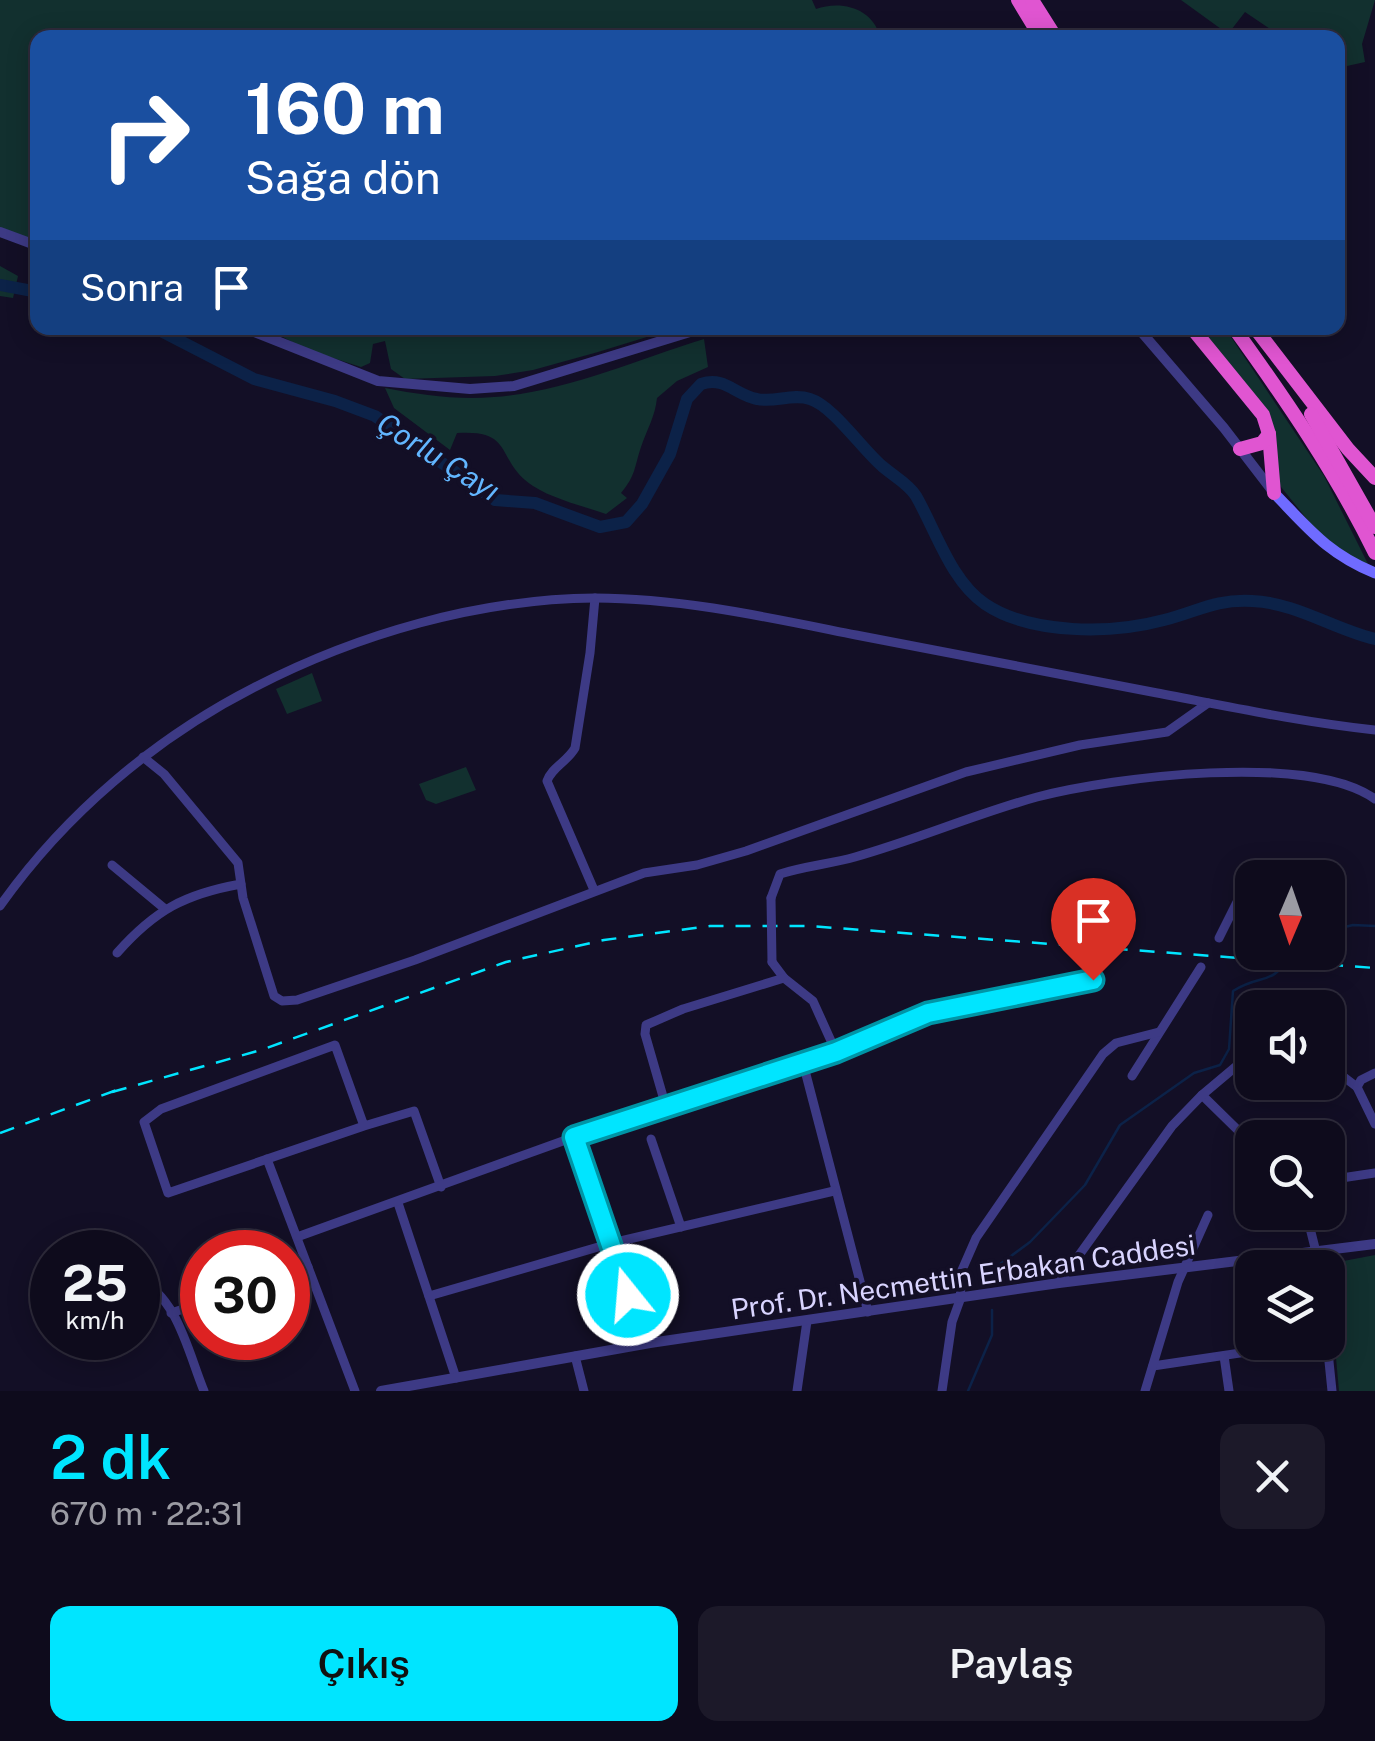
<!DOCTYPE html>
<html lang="tr">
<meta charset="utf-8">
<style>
:root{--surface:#0e0b1c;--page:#1c1929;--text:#f1f3f6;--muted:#9b9ba3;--line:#2e2b3b;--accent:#00e5ff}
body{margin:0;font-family:"Public Sans",sans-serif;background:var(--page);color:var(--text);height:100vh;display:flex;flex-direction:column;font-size:38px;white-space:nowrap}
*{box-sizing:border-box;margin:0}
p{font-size:32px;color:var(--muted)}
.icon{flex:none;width:55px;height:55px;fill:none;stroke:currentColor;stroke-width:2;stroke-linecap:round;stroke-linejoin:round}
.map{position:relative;height:1391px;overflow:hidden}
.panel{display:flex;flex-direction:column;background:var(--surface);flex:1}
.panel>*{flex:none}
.top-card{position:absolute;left:30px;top:30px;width:1315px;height:305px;border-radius:20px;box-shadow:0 5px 25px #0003,0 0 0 2px var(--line);background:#1a4fa0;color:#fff;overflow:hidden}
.needle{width:65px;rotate:182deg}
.controls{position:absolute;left:1235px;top:860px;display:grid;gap:20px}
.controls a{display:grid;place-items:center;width:110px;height:110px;border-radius:20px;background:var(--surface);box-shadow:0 5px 25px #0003,0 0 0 2px var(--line);font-size:50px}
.speed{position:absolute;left:30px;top:1230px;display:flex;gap:20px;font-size:50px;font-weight:700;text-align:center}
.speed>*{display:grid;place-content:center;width:130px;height:130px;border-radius:50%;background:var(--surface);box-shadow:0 5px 25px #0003,0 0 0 2px var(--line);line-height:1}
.speed small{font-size:25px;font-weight:400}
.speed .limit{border:15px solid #d22;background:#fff;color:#111}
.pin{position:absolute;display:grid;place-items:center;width:85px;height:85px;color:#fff;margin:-102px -42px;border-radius:50% 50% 50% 0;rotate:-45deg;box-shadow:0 0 10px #0007}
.pin .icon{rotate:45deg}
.me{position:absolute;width:110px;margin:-55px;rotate:343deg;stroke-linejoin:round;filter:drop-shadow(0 0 8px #0008)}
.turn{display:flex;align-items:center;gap:35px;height:210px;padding:0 50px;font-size:45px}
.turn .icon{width:130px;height:130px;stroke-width:2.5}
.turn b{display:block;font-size:70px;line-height:85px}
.then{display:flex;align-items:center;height:95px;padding:0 50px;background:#0003;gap:20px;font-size:38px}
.round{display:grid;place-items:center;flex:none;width:105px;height:105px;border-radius:20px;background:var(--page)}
.head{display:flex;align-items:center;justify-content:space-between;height:170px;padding:0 50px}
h1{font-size:60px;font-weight:600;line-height:75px;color:var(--accent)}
.cta{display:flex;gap:20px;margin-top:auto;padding:20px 50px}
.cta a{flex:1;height:115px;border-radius:20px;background:var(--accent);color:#111;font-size:40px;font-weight:600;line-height:115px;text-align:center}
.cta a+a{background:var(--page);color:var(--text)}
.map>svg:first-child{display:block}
.green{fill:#12302f}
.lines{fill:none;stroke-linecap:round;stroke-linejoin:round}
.stream{stroke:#0c2248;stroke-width:2.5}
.river{stroke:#0c2248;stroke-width:12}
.minor{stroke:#3d3a85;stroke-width:9}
.tertiary{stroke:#3d3a85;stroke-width:10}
.secondary{stroke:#6f6bff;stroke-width:11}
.trunk{stroke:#e055d1;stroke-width:14}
.rail{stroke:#00e5ff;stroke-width:2.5;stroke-dasharray:15 12;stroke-linecap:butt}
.minor-bridge{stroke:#3d3a85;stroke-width:9}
.route-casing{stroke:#0095a6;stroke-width:25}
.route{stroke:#00e5ff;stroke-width:18}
.labels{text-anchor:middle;stroke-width:8;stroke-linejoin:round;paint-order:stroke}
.street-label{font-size:28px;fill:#d9d4ff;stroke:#130f26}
.water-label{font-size:30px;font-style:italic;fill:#62b6ff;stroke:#130f26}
</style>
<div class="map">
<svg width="1375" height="1391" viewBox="0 0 1375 1391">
<rect width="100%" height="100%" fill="#130f26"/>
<g class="green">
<path d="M0,0H812L816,9C841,0 873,8 880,37L38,38L37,242L0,230Z"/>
<path d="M1181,0H1375L1362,44L1365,62L1338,68V38L1282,37L1245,12L1228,34Z"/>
<path d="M0,266L18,276L13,298L0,296Z"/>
<path d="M254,328H676L598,352L533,370L495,376L405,379L391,369L385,341L373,344L370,363L361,367L308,350L275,333Z"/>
<path d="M1194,328H1225L1324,476L1371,570L1332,550L1277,482L1276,433Z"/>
<path d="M704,339L708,367L677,381L657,398C655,417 647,429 641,447C634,468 636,475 621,493L627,498L606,514C583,506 553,499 533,486C494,460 516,429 457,433L450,450L394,408L385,388C421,395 457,400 494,397C565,392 636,360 704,339Z"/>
<path d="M312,673L322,701L287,714L276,689Z"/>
<path d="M466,767L476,790L436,804L426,800L419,784Z"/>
<path d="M1375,1255V1391H1339L1328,1268L1333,1263Z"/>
</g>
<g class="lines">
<g class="stream">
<path d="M1328,931L1353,925L1375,926"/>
<path d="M988,1279V1273L1030,1242L1085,1185L1120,1125L1194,1073L1220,1065L1229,1049L1233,991C1264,972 1269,989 1294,952"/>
<path d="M968,1391L992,1335V1310"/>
</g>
<g class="river">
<path d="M0,285L38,292"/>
<path d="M155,328L254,379L335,401L375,416L495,500L535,503L600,527L626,522L642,504L670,454L687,399L701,384C725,376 735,395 757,399C775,403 792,393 810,399C833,406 862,449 882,466C892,475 909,484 916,496C936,531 951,581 985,604C1031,635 1112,634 1164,620C1197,612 1214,599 1252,601C1297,603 1333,629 1375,639"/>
</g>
<g class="minor">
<path d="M143,757L164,774L238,863L243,898L274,996L282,1001L297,1000L415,960L644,873L697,865L746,851L966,772L1080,745L1167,732L1208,703"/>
<path d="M112,865L165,909"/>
<path d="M594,890L547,781C552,767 567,762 575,748L590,653L595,598"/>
<path d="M771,898L780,874C805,866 830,864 855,857C916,840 975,814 1037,797C1114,777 1309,752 1375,799"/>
<path d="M0,906C65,814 155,738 255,687C358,634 478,599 595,598C682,598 771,618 856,635C955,654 1053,673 1152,692C1226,706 1300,722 1375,730"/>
<path d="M1219,938L1244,888"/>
<path d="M117,953C155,910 185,894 241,884"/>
<path d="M772,962L784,978L813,1001L836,1052"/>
<path d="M803,1063L868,1312"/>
<path d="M1328,1065L1357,1087"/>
<path d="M1375,1073L1361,1080L1357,1087L1375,1124"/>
<path d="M1132,1076L1201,967"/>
<path d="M1202,1095L1252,1144"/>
<path d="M666,1107L645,1034L646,1025L683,1009L784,978"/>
<path d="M364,1126L168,1193L144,1122L161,1109L335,1045L364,1126L414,1111L441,1187"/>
<path d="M574,1137L636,1321L650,1343"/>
<path d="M651,1139L681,1227"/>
<path d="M267,1159L355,1391"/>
<path d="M1328,1180L1375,1173"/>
<path d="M398,1203L456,1378"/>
<path d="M1306,1212L1320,1268"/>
<path d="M297,1237L574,1137L836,1052L928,1013L1093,980"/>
<path d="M288,1274L308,1267"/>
<path d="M138,1280C177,1295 189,1355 204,1391"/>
<path d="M1059,1283L1172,1126L1202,1095L1252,1053"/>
<path d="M429,1296L612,1243L834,1191"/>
<path d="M171,1313L202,1303"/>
<path d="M1327,1342L1332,1391"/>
<path d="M575,1356L584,1391"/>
<path d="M1224,1356L1229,1391"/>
<path d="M1153,1366L1314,1342"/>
<path d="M797,1391L807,1321"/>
<path d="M942,1391L952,1322L960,1300L962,1270L976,1238L1103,1054L1116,1043L1159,1032"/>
<path d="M1145,1391L1178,1282L1208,1215"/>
</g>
<g class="tertiary">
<path d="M0,232L38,246"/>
<path d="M244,328L378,381L470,389L514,386L703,328"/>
<path d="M1138,328L1224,428L1274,493"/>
<path d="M381,1391L650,1343L1059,1283L1375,1244"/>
</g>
<path class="secondary" d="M1274,493C1309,529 1327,553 1375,573"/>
<g class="trunk">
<path d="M1018,0L1041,38"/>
<path d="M1032,0L1056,38"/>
<path d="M1192,328L1263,415L1269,434L1274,493"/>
<path d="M1234,328C1286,400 1336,473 1375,553"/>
<path d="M1255,328L1348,449L1375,478"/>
<path d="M1311,414L1375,527"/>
<path d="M1240,449L1262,443L1269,434"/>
</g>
<g class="rail">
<path d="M112,1092L261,1050L506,962L604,940L710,926H809L1375,968"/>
<path d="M0,1133L125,1087"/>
</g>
<path class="minor-bridge" d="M771,898L772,962"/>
</g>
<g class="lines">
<g class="route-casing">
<path id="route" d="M628,1295L574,1137L836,1052L928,1013L1093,980"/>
</g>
<use href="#route" class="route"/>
</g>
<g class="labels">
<g class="street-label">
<text transform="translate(963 1277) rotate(-8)" y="10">Prof. Dr. Necmettin Erbakan Caddesi</text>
</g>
<g class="water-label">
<text transform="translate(438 457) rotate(32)" y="10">Çorlu Çayı</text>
</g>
</g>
</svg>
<div class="controls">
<a><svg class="needle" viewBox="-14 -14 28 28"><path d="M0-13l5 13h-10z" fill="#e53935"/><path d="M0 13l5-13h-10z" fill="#9b9ba3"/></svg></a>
<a><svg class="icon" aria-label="sound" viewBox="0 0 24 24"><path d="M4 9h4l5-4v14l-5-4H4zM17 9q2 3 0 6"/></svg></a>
<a><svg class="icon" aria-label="search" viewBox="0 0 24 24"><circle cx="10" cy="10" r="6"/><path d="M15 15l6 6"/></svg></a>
<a><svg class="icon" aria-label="layers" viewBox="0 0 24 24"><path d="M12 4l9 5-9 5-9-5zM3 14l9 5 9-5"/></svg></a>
</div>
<div class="speed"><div>25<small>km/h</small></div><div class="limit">30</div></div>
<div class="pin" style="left:1093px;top:980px;background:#d93025"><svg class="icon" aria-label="arrive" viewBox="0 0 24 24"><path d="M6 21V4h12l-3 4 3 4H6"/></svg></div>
<svg class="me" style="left:628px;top:1295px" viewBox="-20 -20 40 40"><circle r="17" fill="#00e5ff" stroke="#fff" stroke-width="3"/><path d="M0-11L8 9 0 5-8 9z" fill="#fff"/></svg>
<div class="top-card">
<div class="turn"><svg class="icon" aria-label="right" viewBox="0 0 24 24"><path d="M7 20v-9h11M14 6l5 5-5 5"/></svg><div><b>160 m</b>Sağa dön</div></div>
<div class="then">Sonra<svg class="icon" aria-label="arrive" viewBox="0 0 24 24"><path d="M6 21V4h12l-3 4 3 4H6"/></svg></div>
</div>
</div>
<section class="panel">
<div class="head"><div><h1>2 dk</h1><p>670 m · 22:31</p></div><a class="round"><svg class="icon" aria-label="close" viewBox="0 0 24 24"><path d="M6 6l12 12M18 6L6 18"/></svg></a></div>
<div class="cta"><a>Çıkış</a><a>Paylaş</a></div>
</section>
